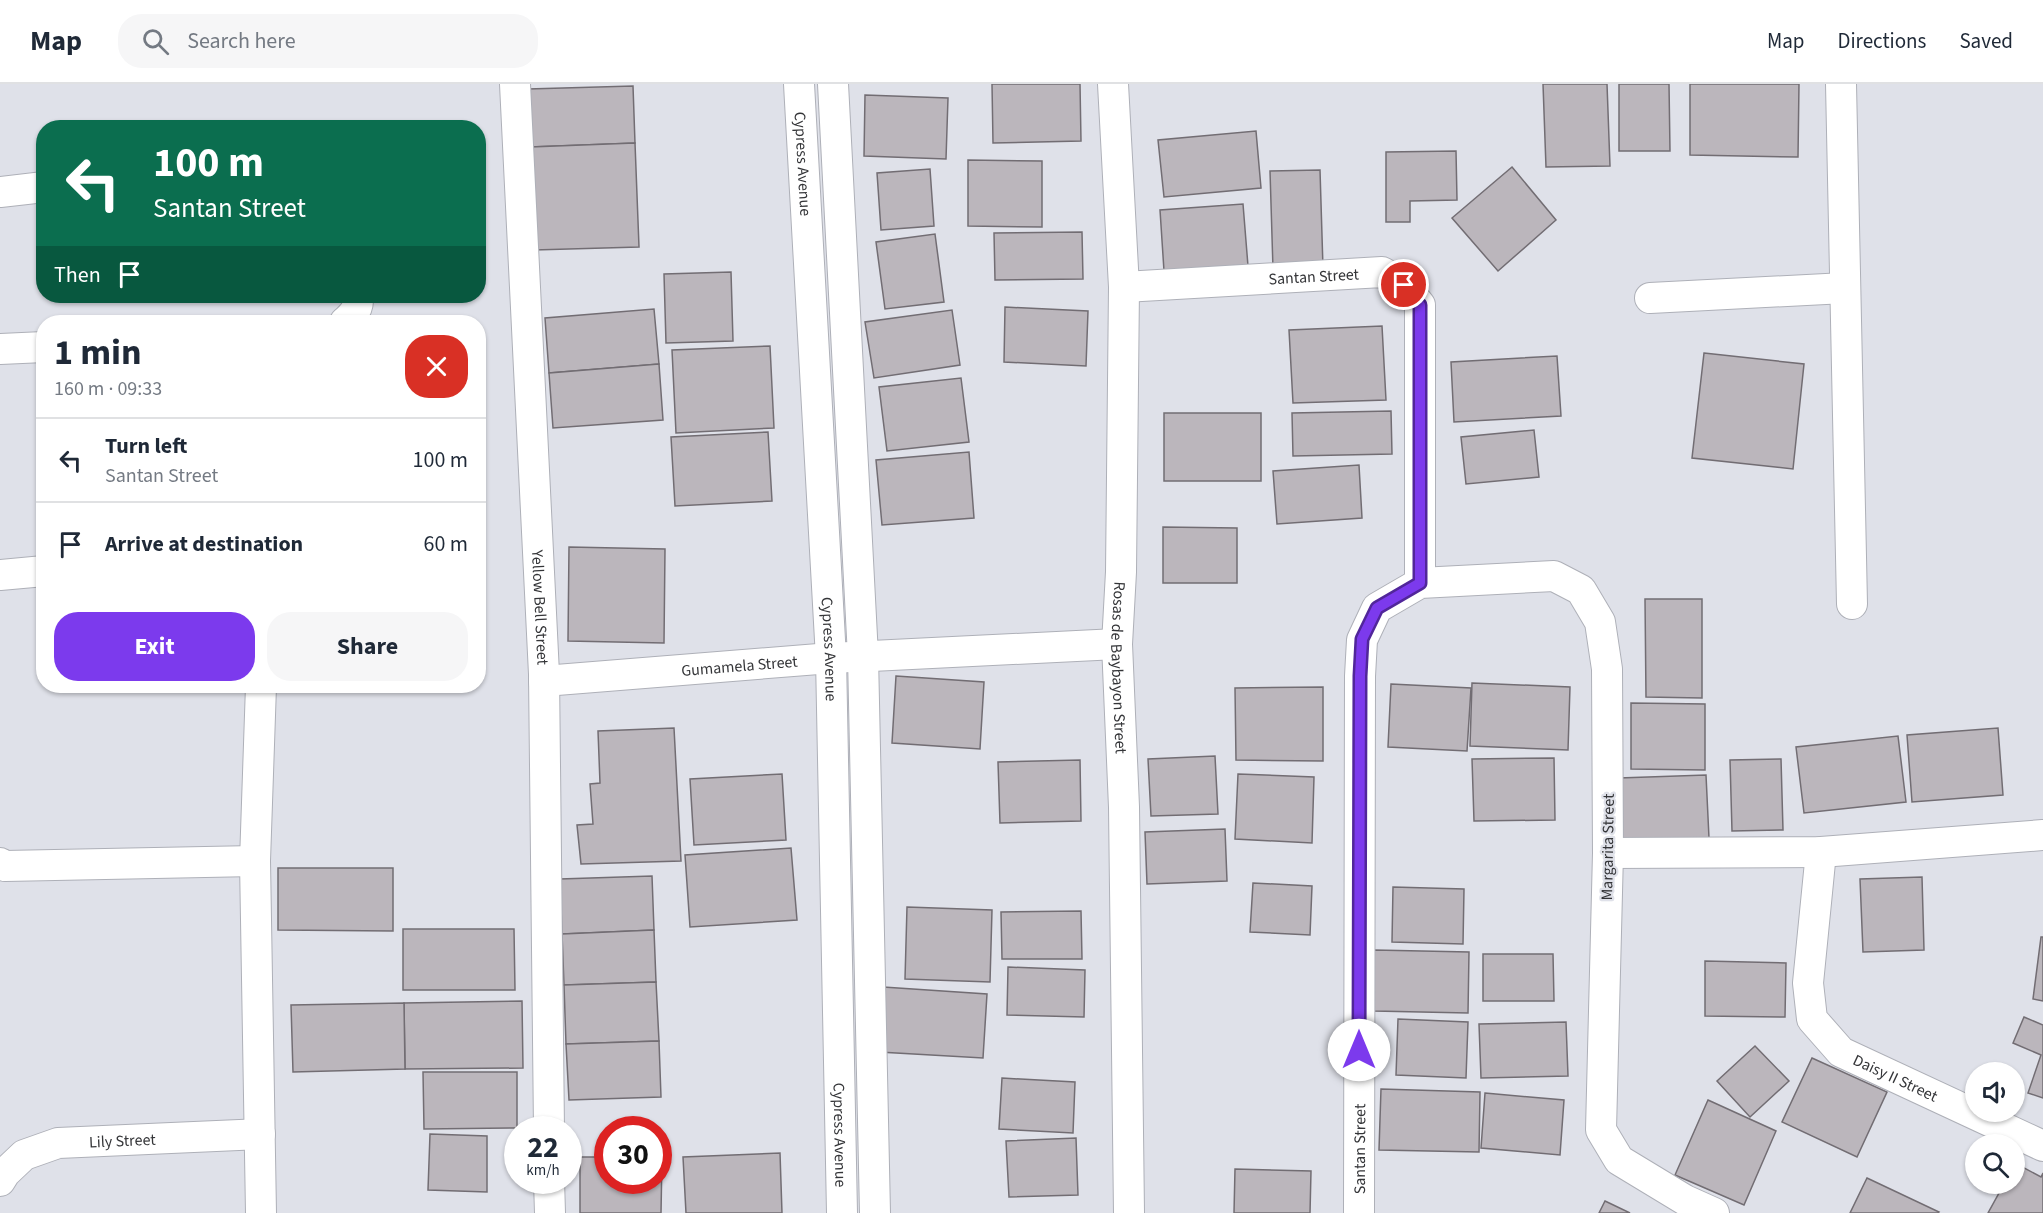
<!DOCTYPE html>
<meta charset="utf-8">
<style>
:root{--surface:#fff;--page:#f6f6f7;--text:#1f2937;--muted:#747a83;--line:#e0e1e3;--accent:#7c3aed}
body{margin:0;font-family:"Source Sans 3",sans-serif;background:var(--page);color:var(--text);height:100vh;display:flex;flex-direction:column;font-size:22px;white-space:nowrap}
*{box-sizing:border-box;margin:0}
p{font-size:20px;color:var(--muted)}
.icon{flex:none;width:33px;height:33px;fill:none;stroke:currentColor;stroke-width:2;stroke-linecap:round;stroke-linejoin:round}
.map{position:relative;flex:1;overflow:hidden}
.drawer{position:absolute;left:36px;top:231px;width:450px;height:378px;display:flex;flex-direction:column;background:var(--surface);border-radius:24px;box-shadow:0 2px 4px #0004}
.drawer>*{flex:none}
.top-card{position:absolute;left:36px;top:36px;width:450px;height:183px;border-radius:24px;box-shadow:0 2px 4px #0004;background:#0b6e4f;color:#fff;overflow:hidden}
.fabs{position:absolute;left:1965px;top:978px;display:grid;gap:12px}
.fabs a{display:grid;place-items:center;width:60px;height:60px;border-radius:50%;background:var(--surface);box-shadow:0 2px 4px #0004;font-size:30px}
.speed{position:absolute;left:504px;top:1032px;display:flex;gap:12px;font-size:30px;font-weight:700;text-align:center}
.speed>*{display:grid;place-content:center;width:78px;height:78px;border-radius:50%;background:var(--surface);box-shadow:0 2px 4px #0004;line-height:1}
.speed small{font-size:15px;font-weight:400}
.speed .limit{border:9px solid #d22;background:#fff;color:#111}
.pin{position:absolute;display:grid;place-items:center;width:51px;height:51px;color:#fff;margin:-26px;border:3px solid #fff;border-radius:50%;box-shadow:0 2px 6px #0007}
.me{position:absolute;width:66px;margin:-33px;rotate:0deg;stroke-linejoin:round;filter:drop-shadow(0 0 4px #0008)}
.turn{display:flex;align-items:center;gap:21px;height:126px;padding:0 18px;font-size:27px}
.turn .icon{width:78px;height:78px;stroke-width:2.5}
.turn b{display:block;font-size:42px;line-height:51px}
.then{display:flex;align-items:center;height:57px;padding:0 18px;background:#0003;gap:12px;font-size:22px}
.round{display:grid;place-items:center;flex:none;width:63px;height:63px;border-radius:24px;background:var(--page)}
.overview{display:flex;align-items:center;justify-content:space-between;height:102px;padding:0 18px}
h1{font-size:36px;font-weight:700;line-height:45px}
.action{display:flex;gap:12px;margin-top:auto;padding:12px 18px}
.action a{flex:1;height:69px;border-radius:24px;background:var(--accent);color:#fff;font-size:24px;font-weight:700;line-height:69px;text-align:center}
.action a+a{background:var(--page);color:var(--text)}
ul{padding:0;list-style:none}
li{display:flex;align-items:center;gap:18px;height:84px;padding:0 18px;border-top:2px solid var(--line)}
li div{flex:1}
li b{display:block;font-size:22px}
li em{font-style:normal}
header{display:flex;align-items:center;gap:36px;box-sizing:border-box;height:84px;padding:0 30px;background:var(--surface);border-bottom:2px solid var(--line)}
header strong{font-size:28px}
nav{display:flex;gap:33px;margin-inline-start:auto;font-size:21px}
.search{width:420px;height:54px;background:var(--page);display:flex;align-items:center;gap:15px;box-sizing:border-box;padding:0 21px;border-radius:24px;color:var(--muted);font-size:22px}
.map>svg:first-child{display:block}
.building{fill:#bbb6bc;stroke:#726d73;stroke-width:1.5}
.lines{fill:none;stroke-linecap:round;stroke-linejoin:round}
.street-casing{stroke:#aeb0b8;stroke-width:32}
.street{stroke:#fff;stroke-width:30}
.route-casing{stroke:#51269a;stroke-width:15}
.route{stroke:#7c3aed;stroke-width:10}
.labels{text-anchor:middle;stroke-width:4.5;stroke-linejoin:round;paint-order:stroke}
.street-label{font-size:16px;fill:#343538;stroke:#dfe1e9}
</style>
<header>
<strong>Map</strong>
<div class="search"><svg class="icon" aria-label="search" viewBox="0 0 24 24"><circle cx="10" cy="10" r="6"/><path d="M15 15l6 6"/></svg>Search here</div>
<nav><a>Map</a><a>Directions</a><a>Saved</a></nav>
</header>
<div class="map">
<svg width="2043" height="1129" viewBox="0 0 2043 1129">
<rect width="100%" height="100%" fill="#dfe1e9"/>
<g class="building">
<path d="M992,0H1080L1081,57L993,59Z"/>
<path d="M1543,0H1607L1610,82L1546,83Z"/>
<path d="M1619,0H1669L1670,67H1619Z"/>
<path d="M1690,0H1799L1798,73L1690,71Z"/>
<path d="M633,2L635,59L530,63L528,5Z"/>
<path d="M865,11L948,14L946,75L864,72Z"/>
<path d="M1256,47L1261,104L1164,113L1158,56Z"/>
<path d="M635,59L639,163L534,166L530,63Z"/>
<path d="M1456,67L1457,116L1410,117V138H1386V68Z"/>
<path d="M968,76L1042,77V143L968,142Z"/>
<path d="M1512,83L1556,136L1498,187L1452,134Z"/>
<path d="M930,85L934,142L881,146L877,89Z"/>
<path d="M1320,86L1323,184L1273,185L1270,87Z"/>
<path d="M1243,120L1248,182L1164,187L1160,126Z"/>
<path d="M1082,148L1083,195L995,196L994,149Z"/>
<path d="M935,150L944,218L885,225L876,158Z"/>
<path d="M731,188L733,257L666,259L664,190Z"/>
<path d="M1005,223L1088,227L1086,282L1004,278Z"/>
<path d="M654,225L659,280L549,289L545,234Z"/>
<path d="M952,226L960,281L874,294L865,238Z"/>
<path d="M1382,242L1386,316L1293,319L1289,246Z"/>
<path d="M770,262L774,344L676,349L672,266Z"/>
<path d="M1704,269L1804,280L1793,385L1692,374Z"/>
<path d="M1557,272L1561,332L1454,338L1451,278Z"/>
<path d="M659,280L663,336L553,344L549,289Z"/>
<path d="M961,294L969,358L887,367L879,303Z"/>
<path d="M1391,327L1392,370L1293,372L1292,329Z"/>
<rect x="1164" y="329" width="97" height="68"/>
<path d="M1534,346L1539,393L1466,400L1461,353Z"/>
<path d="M768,348L772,417L675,422L671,353Z"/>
<path d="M969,368L974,434L882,441L876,376Z"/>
<path d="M1359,381L1362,434L1277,440L1273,387Z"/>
<path d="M1163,443L1237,444V499H1163Z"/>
<path d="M569,463L665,465L664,559L568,557Z"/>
<path d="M1645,515H1702V614L1646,613Z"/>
<path d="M896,592L984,598L980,665L892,659Z"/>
<path d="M1472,599L1570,603L1568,666L1470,662Z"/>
<path d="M1391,600L1471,604L1467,667L1388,663Z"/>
<path d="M1323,603V677L1236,676L1235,604Z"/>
<path d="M1631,619L1705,620V686L1631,685Z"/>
<path d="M674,644L681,777L581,780L577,741L593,740L590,700L600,699L598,647Z"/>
<path d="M1998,644L2003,711L1912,718L1907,651Z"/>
<path d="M1898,652L1906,718L1804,729L1796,663Z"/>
<path d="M1215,672L1218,730L1151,732L1148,675Z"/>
<path d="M1554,674L1555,736L1474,737L1472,675Z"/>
<path d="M1781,675L1783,746L1732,747L1730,676Z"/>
<path d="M1080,676L1081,737L1000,739L998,678Z"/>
<path d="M782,690L786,756L694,761L690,695Z"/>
<path d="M1238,690L1314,693L1312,759L1235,755Z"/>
<path d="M1706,691L1709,754L1622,757L1619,694Z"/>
<path d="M1225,745L1227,797L1147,800L1145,748Z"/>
<path d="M791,764L797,836L690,843L685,771Z"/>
<path d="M278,784H393V847L278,846Z"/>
<path d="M652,792L654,846L562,850L560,795Z"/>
<path d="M1922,793L1924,866L1863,868L1860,795Z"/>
<path d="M1253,799L1312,802L1310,851L1250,848Z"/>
<path d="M1393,803L1464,805L1463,860L1392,858Z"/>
<path d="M907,823L992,826L990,898L905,895Z"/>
<path d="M1081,827L1082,875H1002L1001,828Z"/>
<path d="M403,845H514L515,906H403Z"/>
<path d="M654,846L656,898L564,901L562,850Z"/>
<path d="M2041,853H2043V917L2033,915Z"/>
<path d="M1374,866L1469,868L1468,929L1374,927Z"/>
<path d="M1483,870H1553L1554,917H1483Z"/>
<path d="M1705,877L1786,879L1785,933L1705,932Z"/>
<path d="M1008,883L1085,886L1084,933L1007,931Z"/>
<path d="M656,898L659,957L566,960L564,901Z"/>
<path d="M883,903L987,910L983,974L879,968Z"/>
<path d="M522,917L523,984L405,985L404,919Z"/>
<path d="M404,919L405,985L293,988L291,921Z"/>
<path d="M2024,933L2043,941V1014L2028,1009L2041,971L2013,959Z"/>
<path d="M1398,935L1468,938L1466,994L1396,991Z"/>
<path d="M1566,938L1568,992L1481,994L1479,940Z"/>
<path d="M659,957L661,1013L569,1016L566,960Z"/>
<path d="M1755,962L1789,997L1750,1033L1717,997Z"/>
<path d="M1812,974L1887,1008L1857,1073L1782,1038Z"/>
<path d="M423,988H517V1044L424,1045Z"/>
<path d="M1002,994L1075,998L1073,1049L999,1045Z"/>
<path d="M1381,1005L1480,1008L1479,1068L1379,1066Z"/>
<path d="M1485,1009L1564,1016L1560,1071L1481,1064Z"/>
<path d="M1708,1016L1776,1047L1744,1121L1675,1091Z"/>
<path d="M430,1050L487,1052V1108L428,1106Z"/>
<path d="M1076,1054L1078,1111L1009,1113L1006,1057Z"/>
<path d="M780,1069L782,1129H686L683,1073Z"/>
<path d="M580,1073H608V1096H658V1074H662L661,1129H580Z"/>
<path d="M2015,1079L2041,1093L2043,1089V1129H1988L2004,1100H2014Z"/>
<path d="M1235,1085L1311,1087L1310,1129H1234Z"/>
<path d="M1867,1094L1939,1128L1938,1129H1850Z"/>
<path d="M1605,1117L1630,1129H1599Z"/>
</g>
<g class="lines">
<g class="street-casing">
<g id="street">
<path id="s1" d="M515,0L544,590L549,1046"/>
<path id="s2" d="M799,0L831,574L842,1129"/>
<path d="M833,0L863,572L875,1129"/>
<path id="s3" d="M1113,0L1124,203L1121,488L1117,560L1124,723L1129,1129"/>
<path d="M1841,0L1852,520"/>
<path d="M0,108L44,103"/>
<path id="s4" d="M1124,203L1382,188L1404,201L1420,221V499"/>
<path d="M1650,214L1845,204"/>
<path d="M345,238C354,230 359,224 358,212"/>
<path d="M0,265L44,263"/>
<path d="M0,491L44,487"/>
<path id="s5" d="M544,597L831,574L1117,560"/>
<path d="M261,602L255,777L261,1129"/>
<path id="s6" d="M1821,768L1808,899L1812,935L1841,968L2043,1062"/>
<path d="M1608,769L1821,768L2043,751"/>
<path d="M0,779L5,782L255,777"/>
<path d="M549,1096L550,1129"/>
<path id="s7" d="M0,1097L5,1089L24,1071L58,1059L260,1050"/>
<path id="s8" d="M1359,1129L1360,592L1362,556L1377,524L1420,499L1554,492L1581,506L1600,538L1607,585L1608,769L1601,1046L1619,1076L1685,1116L1714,1129"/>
</g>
</g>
<use href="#street" class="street"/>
</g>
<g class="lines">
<g class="route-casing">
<path id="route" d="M1359,966L1360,592L1362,555L1377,524L1420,499V221L1404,201"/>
</g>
<use href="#route" class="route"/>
</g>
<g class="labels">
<g class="street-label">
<text dy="6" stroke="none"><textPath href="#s2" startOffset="80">Cypress Avenue</textPath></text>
<text dy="6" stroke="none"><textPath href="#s4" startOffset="190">Santan Street</textPath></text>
<text dy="6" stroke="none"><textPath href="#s1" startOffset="524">Yellow Bell Street</textPath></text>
<text dy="6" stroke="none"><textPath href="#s2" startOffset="566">Cypress Avenue</textPath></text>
<text dy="6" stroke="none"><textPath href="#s5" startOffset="196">Gumamela Street</textPath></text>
<text dy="6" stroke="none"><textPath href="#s3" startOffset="584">Rosas de Baybayon Street</textPath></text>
<text transform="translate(1607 763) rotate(-89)" y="6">Margarita Street</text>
<text dy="6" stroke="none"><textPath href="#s6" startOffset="272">Daisy II Street</textPath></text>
<text dy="6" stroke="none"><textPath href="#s2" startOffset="1052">Cypress Avenue</textPath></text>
<text dy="6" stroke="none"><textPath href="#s7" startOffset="136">Lily Street</textPath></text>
<text dy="6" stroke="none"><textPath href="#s8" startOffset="64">Santan Street</textPath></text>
</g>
</g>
</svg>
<div class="fabs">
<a><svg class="icon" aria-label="sound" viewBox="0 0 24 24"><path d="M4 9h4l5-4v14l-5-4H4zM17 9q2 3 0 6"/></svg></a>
<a><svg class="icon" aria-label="search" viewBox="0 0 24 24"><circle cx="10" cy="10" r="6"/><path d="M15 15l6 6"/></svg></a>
</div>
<div class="speed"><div>22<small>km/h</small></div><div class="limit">30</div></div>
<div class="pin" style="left:1404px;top:201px;background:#d93025"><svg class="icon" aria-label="arrive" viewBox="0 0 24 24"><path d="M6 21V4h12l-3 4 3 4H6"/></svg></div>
<svg class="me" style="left:1359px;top:966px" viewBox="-20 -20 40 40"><circle r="19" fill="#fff"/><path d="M0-13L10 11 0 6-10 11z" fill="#7c3aed"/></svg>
<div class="top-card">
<div class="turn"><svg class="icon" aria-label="left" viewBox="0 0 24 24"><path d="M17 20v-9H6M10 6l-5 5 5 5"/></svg><div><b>100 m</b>Santan Street</div></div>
<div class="then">Then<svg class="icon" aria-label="arrive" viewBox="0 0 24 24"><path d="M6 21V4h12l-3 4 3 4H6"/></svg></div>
</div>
<section class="drawer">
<div class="overview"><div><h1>1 min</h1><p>160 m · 09:33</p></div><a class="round" style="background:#d93025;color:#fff"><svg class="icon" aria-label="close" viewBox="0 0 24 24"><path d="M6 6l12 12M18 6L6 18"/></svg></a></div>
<ul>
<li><svg class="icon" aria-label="left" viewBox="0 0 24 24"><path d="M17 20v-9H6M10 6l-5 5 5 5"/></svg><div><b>Turn left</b><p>Santan Street</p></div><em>100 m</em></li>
<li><svg class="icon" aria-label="arrive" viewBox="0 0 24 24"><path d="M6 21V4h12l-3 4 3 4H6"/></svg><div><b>Arrive at destination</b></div><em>60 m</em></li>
</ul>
<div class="action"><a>Exit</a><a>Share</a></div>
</section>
</div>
